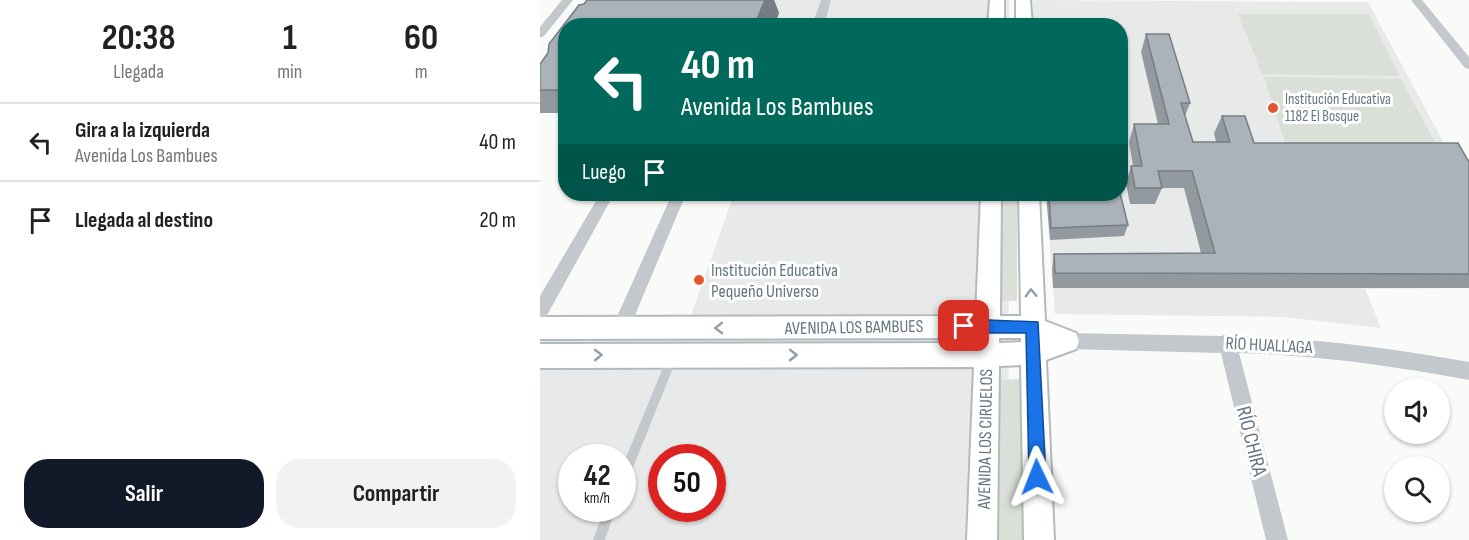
<!DOCTYPE html>
<html lang="es">
<meta charset="utf-8">
<style>
:root{--surface:#fff;--page:#f2f2f2;--text:#202124;--muted:#757577;--line:#e0e0e0;--accent:#111827}
body{margin:0;font-family:"Sofia Sans Condensed",sans-serif;background:var(--page);color:var(--text);height:100vh;display:flex;flex-direction:column;font-size:22px;white-space:nowrap}
*{box-sizing:border-box;margin:0}
p{font-size:20px;color:var(--muted)}
.icon{flex:none;width:33px;height:33px;fill:none;stroke:currentColor;stroke-width:2;stroke-linecap:round;stroke-linejoin:round}
.map{position:relative;flex:1;overflow:hidden}
.panel{display:flex;flex-direction:column;background:var(--surface);width:540px}
.panel>*{flex:none}
.banner{position:absolute;left:18px;top:18px;width:570px;height:183px;border-radius:24px;box-shadow:0 2px 4px #0004;background:#00695c;color:#fff;overflow:hidden}
.controls{position:absolute;left:844px;top:378px;display:grid;gap:12px}
.controls a{display:grid;place-items:center;width:66px;height:66px;border-radius:50%;background:var(--surface);box-shadow:0 2px 4px #0004;font-size:30px}
.speed{position:absolute;left:18px;top:444px;display:flex;gap:12px;font-size:30px;font-weight:700;text-align:center}
.speed>*{display:grid;place-content:center;width:78px;height:78px;border-radius:50%;background:var(--surface);box-shadow:0 2px 4px #0004;line-height:1}
.speed small{font-size:15px;font-weight:400}
.speed .limit{border:9px solid #d22;background:#fff;color:#111}
.pin{position:absolute;display:grid;place-items:center;width:51px;height:51px;color:#fff;margin:-26px;border-radius:12px;box-shadow:0 3px 9px #0006}
.me{position:absolute;width:66px;margin:-33px;rotate:358deg;stroke-linejoin:round;filter:drop-shadow(0 0 4px #0008)}
.turn{display:flex;align-items:center;gap:21px;height:126px;padding:0 24px;font-size:27px}
.turn .icon{width:78px;height:78px;stroke-width:2.5}
.turn b{display:block;font-size:42px;line-height:51px}
.then{display:flex;align-items:center;height:57px;padding:0 24px;background:#0003;gap:12px;font-size:22px}
.eta{display:flex;justify-content:space-evenly;align-items:center;height:102px;text-align:center}
.eta b{font-size:36px;font-weight:700;line-height:42px}
.primary-button{display:flex;gap:12px;margin-top:auto;padding:12px 24px}
.primary-button a{flex:1;height:69px;border-radius:24px;background:var(--accent);color:#fff;font-size:24px;font-weight:700;line-height:69px;text-align:center}
.primary-button a+a{background:var(--page);color:var(--text)}
ul{padding:0;list-style:none}
li{display:flex;align-items:center;gap:18px;height:78px;padding:0 24px;border-top:2px solid var(--line)}
li div{flex:1}
li b{display:block;font-size:22px}
li em{font-style:normal}
main{display:flex;flex:1;min-height:0}
.map>svg:first-child{display:block}
.built{fill:#e8e9e9;fill-rule:evenodd}
.green{fill:#dadfd7}
.lines{fill:none;stroke-linecap:round;stroke-linejoin:round}
.secondary-casing{stroke:#b3babf;stroke-width:4}
.service{fill:#c3c8cc;fill-rule:evenodd}
.minor{fill:#c3c8cc;fill-rule:evenodd}
.secondary{fill:#fff;fill-rule:evenodd}
.wall{fill:#929a9f}
.shaded-wall{fill:#777d82}
.building{fill:#aab3b9;stroke:#777d82;stroke-width:1.5}
.oneway{stroke:#939fa8}
.route{fill:#1a73e8;stroke:#114b97;stroke-width:1.5}
.poi-dot{fill:#e4572e;stroke:#fff;stroke-width:2}
.labels{text-anchor:middle;stroke-width:6;stroke-linejoin:round;paint-order:stroke}
.far-poi-label{font-size:15px;fill:#657683;stroke:#fff;text-anchor:start}
.poi-label{font-size:18px;fill:#657683;stroke:#fff;text-anchor:start}
.street-label{font-size:18px;fill:#657683;stroke:#fff}
.near-street-label{font-size:21px;fill:#657683;stroke:#fff}
</style>
<main>
<section class="panel">
<div class="eta">
<div><b>20:38</b><p>Llegada</p></div>
<div><b>1</b><p>min</p></div>
<div><b>60</b><p>m</p></div>
</div>
<ul>
<li><svg class="icon" aria-label="left" viewBox="0 0 24 24"><path d="M17 20v-9H6M10 6l-5 5 5 5"/></svg><div><b>Gira a la izquierda</b><p>Avenida Los Bambues</p></div><em>40 m</em></li>
<li><svg class="icon" aria-label="arrive" viewBox="0 0 24 24"><path d="M6 21V4h12l-3 4 3 4H6"/></svg><div><b>Llegada al destino</b></div><em>20 m</em></li>
</ul>
<div class="primary-button"><a>Salir</a><a>Compartir</a></div>
</section>
<div class="map">
<svg width="929" height="540" viewBox="0 0 929 540">
<rect width="100%" height="100%" fill="#fafaf8"/>
<g class="built">
<path d="M76,0H469V25L57,26Z"/>
<path d="M492,0L828,2L929,190V288L825,289L841,328L742,317L515,314L506,194H580V26L494,25Z"/>
<path d="M194,194H469L468,540H0V319L150,318ZM32,458H82V508H32ZM122,458H172V508H122Z"/>
</g>
<g class="green">
<path d="M698,14H829L860,76L722,74Z"/>
<path d="M724,77L861,79L899,150L746,146Z"/>
<path d="M459,194H477V301H458Z"/>
<path d="M481,379L483,540H455L457,380Z"/>
</g>
<g class="lines">
<g class="secondary-casing">
<g id="secondary">
<path d="M450,0H464V26H448Z"/>
<path d="M476,0H490L492,26H476Z"/>
<path d="M441,194H461L460,316H481L479,194H499L505,321L536,333L539,341L536,349L506,360L514,540H484L481,365L459,366L457,540H427L434,367L0,368V344L435,343V338L0,339V317L436,316ZM459,338H481V342L459,343Z"/>
</g>
</g>
<g class="service">
<path d="M132,354L135,355L137,358L86,485L82,486V467L127,358L129,355Z"/>
<path d="M65,508H76L65,540H53Z"/>
</g>
<g class="minor">
<path d="M22,0H33L4,36L0,38V27Z"/>
<path d="M281,0H291L284,26H272Z"/>
<path d="M871,0H882L929,57V69L925,68Z"/>
<path d="M60,194H74L6,317L0,320V296Z"/>
<path d="M132,194H146L87,334L81,336L75,334L72,328Z"/>
<path d="M527,333L681,336L687,334L693,336C773,338 851,348 929,362V380C852,366 777,355 699,353L748,540H726L681,353L527,349L521,347L518,341L521,335Z"/>
</g>
<use href="#secondary" class="secondary"/>
</g>
<g class="wall">
<path d="M47,0H234L239,13L234,26H26V113H0V64L8,53L9,44L39,5L44,4Z"/>
<path d="M606,34L650,103L645,116L653,142H676L674,133L682,116L714,143L929,162V288H513L512,269L514,254L661,253L644,188H622L615,204H590L586,183L591,166H593L589,142L594,124H618L601,52Z"/>
<path d="M506,194H531V195L588,225L584,236L510,240Z"/>
</g>
<path class="shaded-wall" d="M225,0H234L239,13L234,26H214Z"/>
<g class="building">
<path d="M47,0H225L214,26H26V90H0V64L8,53L9,44L39,5L44,4Z"/>
<path d="M606,34H629L650,103H641L653,142H690L682,116H705L714,143H918L929,162V274L515,273L514,254L675,253L652,171H618L622,188H595L591,166H602L594,124H629Z"/>
<path d="M580,193L588,225L511,228L509,194H531V195Z"/>
</g>
<defs><path id="oneway-chevron" d="M-2-3.5L2.5 0L-2 3.5" fill="none" stroke-width="1.6" stroke-linecap="round" stroke-linejoin="round" transform="scale(1.5)"/></defs>
<g class="oneway">
<use href="#oneway-chevron" transform="translate(491 293) rotate(-92)"/>
<use href="#oneway-chevron" transform="translate(179 328) rotate(179)"/>
<use href="#oneway-chevron" transform="translate(58 355) rotate(-1)"/>
<use href="#oneway-chevron" transform="translate(253 355)"/>
</g>
<path class="route" d="M424,319L498,322L506,477L503,483L497,485L491,483L489,477L486,333H424L417,326Z"/>
<g class="poi-dot">
<circle cx="733" cy="108" r="6"/>
<circle cx="159" cy="280" r="6"/>
</g>
<g class="labels">
<g class="far-poi-label">
<text x="745" y="104">Institución Educativa<tspan x="745" dy="17">1182 El Bosque</tspan></text>
</g>
<g class="poi-label">
<text x="171" y="276">Institución Educativa<tspan x="171" dy="21">Pequeño Universo</tspan></text>
</g>
<g class="street-label">
<text transform="translate(314 327) rotate(-1)" y="6">AVENIDA LOS BAMBUES</text>
<text transform="translate(729 345) rotate(3)" y="6">RÍO HUALLAGA</text>
<text transform="translate(445 439) rotate(-89)" y="6">AVENIDA LOS CIRUELOS</text>
</g>
<g class="near-street-label">
<text transform="translate(712 441) rotate(76)" y="7">RÍO CHIRA</text>
</g>
</g>
</svg>
<div class="controls">
<a><svg class="icon" aria-label="sound" viewBox="0 0 24 24"><path d="M4 9h4l5-4v14l-5-4H4zM17 9q2 3 0 6"/></svg></a>
<a><svg class="icon" aria-label="search" viewBox="0 0 24 24"><circle cx="10" cy="10" r="6"/><path d="M15 15l6 6"/></svg></a>
</div>
<div class="speed"><div>42<small>km/h</small></div><div class="limit">50</div></div>
<div class="pin" style="left:424px;top:326px;background:#d93025"><svg class="icon" aria-label="arrive" viewBox="0 0 24 24"><path d="M6 21V4h12l-3 4 3 4H6"/></svg></div>
<svg class="me" style="left:497px;top:477px" viewBox="-20 -20 40 40"><path d="M0-17L14 15 0 8-14 15z" fill="#1a73e8" stroke="#fff" stroke-width="4"/></svg>
<div class="banner">
<div class="turn"><svg class="icon" aria-label="left" viewBox="0 0 24 24"><path d="M17 20v-9H6M10 6l-5 5 5 5"/></svg><div><b>40 m</b>Avenida Los Bambues</div></div>
<div class="then">Luego<svg class="icon" aria-label="arrive" viewBox="0 0 24 24"><path d="M6 21V4h12l-3 4 3 4H6"/></svg></div>
</div>
</div>
</main>
